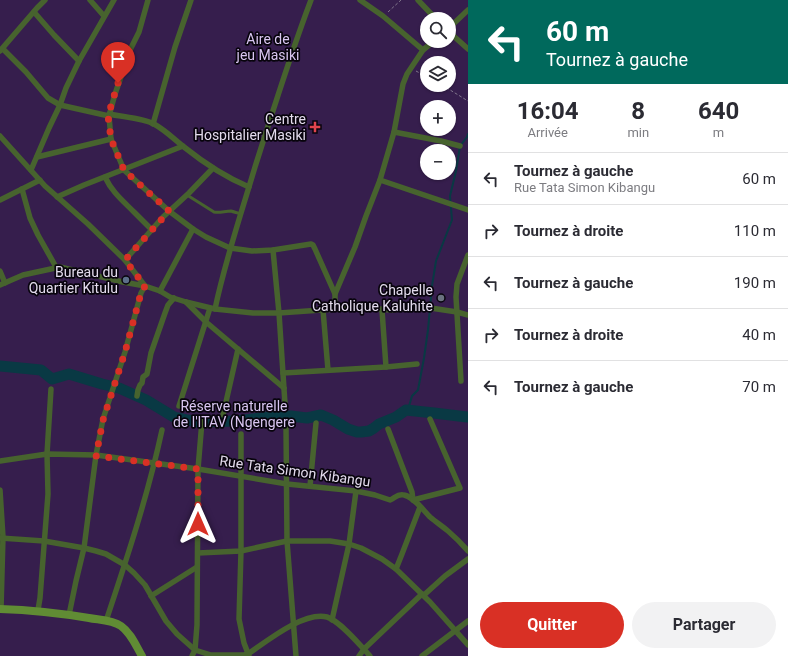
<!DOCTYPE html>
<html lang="fr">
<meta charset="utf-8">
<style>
:root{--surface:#fff;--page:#f2f2f3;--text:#2b2b33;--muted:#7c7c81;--line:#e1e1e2;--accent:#d93025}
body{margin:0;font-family:Roboto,sans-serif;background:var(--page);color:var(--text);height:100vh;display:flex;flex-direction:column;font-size:15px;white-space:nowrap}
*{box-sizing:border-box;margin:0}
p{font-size:13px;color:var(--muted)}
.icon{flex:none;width:22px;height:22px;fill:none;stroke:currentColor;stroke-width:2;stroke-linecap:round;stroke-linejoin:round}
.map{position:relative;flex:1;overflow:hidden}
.sheet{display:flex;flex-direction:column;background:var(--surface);width:320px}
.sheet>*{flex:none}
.guide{background:#00695c;color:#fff;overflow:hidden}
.fabs{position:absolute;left:420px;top:12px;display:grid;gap:8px}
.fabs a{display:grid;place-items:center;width:36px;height:36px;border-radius:50%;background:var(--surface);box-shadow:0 1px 3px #0004;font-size:20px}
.pin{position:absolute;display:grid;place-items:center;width:34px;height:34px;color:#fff;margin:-41px -17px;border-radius:50% 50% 50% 0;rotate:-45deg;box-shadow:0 0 4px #0007}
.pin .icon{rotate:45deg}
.me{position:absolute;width:44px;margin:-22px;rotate:0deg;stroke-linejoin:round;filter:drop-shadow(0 0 3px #0008)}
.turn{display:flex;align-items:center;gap:14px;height:84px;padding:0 12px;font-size:18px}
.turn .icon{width:52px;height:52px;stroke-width:2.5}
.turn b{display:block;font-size:28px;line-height:34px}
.eta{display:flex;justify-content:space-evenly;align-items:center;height:68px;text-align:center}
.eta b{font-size:24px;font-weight:700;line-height:28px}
.button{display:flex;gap:8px;margin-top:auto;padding:8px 12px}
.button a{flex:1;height:46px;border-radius:24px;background:var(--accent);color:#fff;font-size:16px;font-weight:700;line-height:46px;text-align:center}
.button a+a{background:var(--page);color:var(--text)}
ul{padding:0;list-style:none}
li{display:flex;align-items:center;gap:12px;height:52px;padding:0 12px;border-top:1px solid var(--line)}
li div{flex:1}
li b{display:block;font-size:15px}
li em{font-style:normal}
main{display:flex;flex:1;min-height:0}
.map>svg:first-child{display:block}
.green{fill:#361e4d;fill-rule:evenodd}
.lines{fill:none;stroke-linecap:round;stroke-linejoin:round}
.stream{stroke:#093944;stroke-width:2}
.river{stroke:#093944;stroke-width:11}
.path{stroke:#81768c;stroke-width:1;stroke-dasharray:3 2;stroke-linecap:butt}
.lane{stroke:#47632e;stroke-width:3}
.street{stroke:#47632e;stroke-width:5.5}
.secondary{stroke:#608c34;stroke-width:8}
.route{stroke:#d93025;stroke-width:7;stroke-dasharray:0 12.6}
.health-dot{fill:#e0444e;stroke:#08040d;stroke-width:1.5}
.service-dot{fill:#5c6f8a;stroke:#08040d;stroke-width:1.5}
.worship-dot{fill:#6b7280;stroke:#08040d;stroke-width:1.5}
.labels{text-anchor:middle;stroke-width:3.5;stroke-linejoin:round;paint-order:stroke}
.park-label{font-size:14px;fill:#d9c6f1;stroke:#08040d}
.poi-label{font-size:14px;fill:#e3dbed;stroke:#08040d;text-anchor:end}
.street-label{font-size:14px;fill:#e3dbed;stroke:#08040d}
</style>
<main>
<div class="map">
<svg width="468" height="656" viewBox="0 0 468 656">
<rect width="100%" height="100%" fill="#21142d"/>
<path class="green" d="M0,0H468V656H0ZM427,19H449V41H427ZM427,63H449V85H427ZM427,107H449V129H427ZM427,151H449V173H427Z"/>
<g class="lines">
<path class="stream" d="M406,410L409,406L412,396L418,390L424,358L428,330L432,286L436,261L452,220L450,196L456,171L460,146L467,137L468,134"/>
<path class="river" d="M0,366L41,370L52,379L69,374L102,384L119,388L146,400L174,417L197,422L237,421L269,417L291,416L307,418L321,415L333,420L348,429L357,432H361L369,431L374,428L379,424L396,417L406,410L434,413L467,417H468"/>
<g class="path">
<path d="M388,12L401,0"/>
<path d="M416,71L427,77"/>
<path d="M442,85L468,101"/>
</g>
<path class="lane" d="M187,195L214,212C220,213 225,211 231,211C234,212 238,213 241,214"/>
<g class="street">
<path d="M90,0L104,16"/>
<path d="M148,0L139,32L131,48L115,94L109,116L111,139L124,170L169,211L193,229L206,237L230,248L252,251L273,250L311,244L313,245L315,249L335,294"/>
<path d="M360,0L383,16L423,50"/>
<path d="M418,0L436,19"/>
<path d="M34,12L54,35L79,61"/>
<path d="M449,28L468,10"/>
<path d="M449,32L468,49"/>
<path d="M3,49L26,72L48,98L60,105L109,116"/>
<path d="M0,51L37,8L45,0"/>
<path d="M109,114C122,117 143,118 154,124C165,130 174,139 184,147C204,163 225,177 249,187"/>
<path d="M153,124L175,47L191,0"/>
<path d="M394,132L441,141L460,146"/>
<path d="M0,136L45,186L88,224L125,260L145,286"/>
<path d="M37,157L111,139"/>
<path d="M31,170L49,128L60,105L66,88L79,61L114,0"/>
<path d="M105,177C112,192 122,200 134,212C140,218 146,224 152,230"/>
<path d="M380,180L468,210"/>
<path d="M22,189L30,218L38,235L56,267"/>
<path d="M57,197L84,185L183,146"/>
<path d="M0,200L40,180"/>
<path d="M273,250L279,313L285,404"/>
<path d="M125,260L163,217L189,193L213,168"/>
<path d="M0,271L5,283"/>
<path d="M0,285L23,275L60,267L123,282L145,286L160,291L170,297L186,302L215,309L253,313H279L364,307L390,310L424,307L457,312L468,315"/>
<path d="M160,291L193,229"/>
<path d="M186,302L206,322L284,388"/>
<path d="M215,309C225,261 241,214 255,167C273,111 290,55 311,0"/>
<path d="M335,309V294L355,247L366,216L380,180L394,132L403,84L407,74L423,50L434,41"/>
<path d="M323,310L328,370"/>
<path d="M382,310L386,367"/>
<path d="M283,373L386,367L417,364"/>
<path d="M461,381L456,297L457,284L468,255"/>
<path d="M137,396L138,390L140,385L142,383L143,377L147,374L151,353L165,313L168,305L174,298"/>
<path d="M179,406L210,308"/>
<path d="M223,415L238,349"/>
<path d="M286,426L287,541L296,656"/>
<path d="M388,429L412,492L413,500"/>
<path d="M241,434V551L239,619L244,643L249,656"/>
<path d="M0,461L47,454L96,455L198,469L287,484L356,491L375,495L390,500C395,498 398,493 404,495C414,497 423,510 430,517C436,522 442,526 448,531C455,537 462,544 468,551"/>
<path d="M310,486L316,423"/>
<path d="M0,490L3,537L1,609"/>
<path d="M413,500L460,488L430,419"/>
<path d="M0,538L44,541L84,548L96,551L106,554L125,565L134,573L145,585L166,621L177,634L195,650L211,655H244L248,654C267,641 304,611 327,617C340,621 361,646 370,656"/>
<path d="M198,553L241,551L287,541H330L349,544L361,548L382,559L396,569L430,602L468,645"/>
<path d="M396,569L402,554L420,507"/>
<path d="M424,595L445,576L468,559"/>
<path d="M151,596L197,567"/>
<path d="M38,610L40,598L48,494L47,454L51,389"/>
<path d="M69,615L76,581L84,548L96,455L103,419L125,352L141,293L145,286"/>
<path d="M332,620L349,544L356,491"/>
<path d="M106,621C127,558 148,495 162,430"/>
<path d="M192,656L195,650L197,625L198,469L202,421"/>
<path d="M359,656L364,649L422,594"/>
<path d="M422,656L468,621"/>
</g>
<path class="secondary" d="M0,609C30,610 59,613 89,618C99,620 112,620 121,626C131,633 136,646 142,656"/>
</g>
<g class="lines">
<path class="route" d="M118,83L108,116L111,139L124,170L169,211L125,260L145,286L141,293L125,352L103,420L96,456L198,469V524"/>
</g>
<path class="health-dot" d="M313 121h4v4h4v4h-4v4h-4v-4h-4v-4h4z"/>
<circle class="service-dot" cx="126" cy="280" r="4"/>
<circle class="worship-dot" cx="441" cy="298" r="4"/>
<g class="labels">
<g class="park-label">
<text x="268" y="44">Aire de<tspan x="268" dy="16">jeu Masiki</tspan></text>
<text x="234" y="411">Réserve naturelle<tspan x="234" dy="16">de l'ITAV (Ngengere</tspan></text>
</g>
<g class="poi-label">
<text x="306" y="124">Centre<tspan x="306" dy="16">Hospitalier Masiki</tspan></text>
<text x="118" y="277">Bureau du<tspan x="118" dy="16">Quartier Kitulu</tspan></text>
<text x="433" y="295">Chapelle<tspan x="433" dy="16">Catholique Kaluhite</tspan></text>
</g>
<g class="street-label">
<text transform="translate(295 471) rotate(8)" y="5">Rue Tata Simon Kibangu</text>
</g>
</g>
</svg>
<div class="fabs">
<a><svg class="icon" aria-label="search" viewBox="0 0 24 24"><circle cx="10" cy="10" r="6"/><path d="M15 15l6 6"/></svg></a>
<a><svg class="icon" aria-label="layers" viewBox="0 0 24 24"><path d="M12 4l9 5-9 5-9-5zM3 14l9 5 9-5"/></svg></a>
<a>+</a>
<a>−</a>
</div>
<div class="pin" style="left:118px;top:83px;background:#d93025"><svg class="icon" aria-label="arrive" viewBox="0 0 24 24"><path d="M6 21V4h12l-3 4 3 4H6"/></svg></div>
<svg class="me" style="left:198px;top:524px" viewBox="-20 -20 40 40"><path d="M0-17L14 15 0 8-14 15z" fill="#d93025" stroke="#fff" stroke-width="4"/></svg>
</div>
<section class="sheet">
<div class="guide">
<div class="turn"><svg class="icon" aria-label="left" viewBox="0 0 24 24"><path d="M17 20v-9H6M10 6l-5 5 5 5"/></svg><div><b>60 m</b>Tournez à gauche</div></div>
</div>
<div class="eta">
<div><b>16:04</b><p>Arrivée</p></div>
<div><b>8</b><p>min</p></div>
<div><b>640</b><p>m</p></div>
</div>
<ul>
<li><svg class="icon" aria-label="left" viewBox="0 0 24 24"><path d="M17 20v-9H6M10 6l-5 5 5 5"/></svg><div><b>Tournez à gauche</b><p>Rue Tata Simon Kibangu</p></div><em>60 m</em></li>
<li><svg class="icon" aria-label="right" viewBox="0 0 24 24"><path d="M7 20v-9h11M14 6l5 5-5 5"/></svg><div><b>Tournez à droite</b></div><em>110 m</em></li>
<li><svg class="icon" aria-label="left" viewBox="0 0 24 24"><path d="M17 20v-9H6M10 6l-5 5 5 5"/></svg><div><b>Tournez à gauche</b></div><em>190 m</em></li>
<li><svg class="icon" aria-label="right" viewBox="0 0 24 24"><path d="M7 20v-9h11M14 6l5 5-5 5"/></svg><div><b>Tournez à droite</b></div><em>40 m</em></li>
<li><svg class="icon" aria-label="left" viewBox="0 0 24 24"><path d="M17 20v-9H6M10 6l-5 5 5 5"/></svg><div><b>Tournez à gauche</b></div><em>70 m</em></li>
</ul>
<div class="button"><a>Quitter</a><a>Partager</a></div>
</section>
</main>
